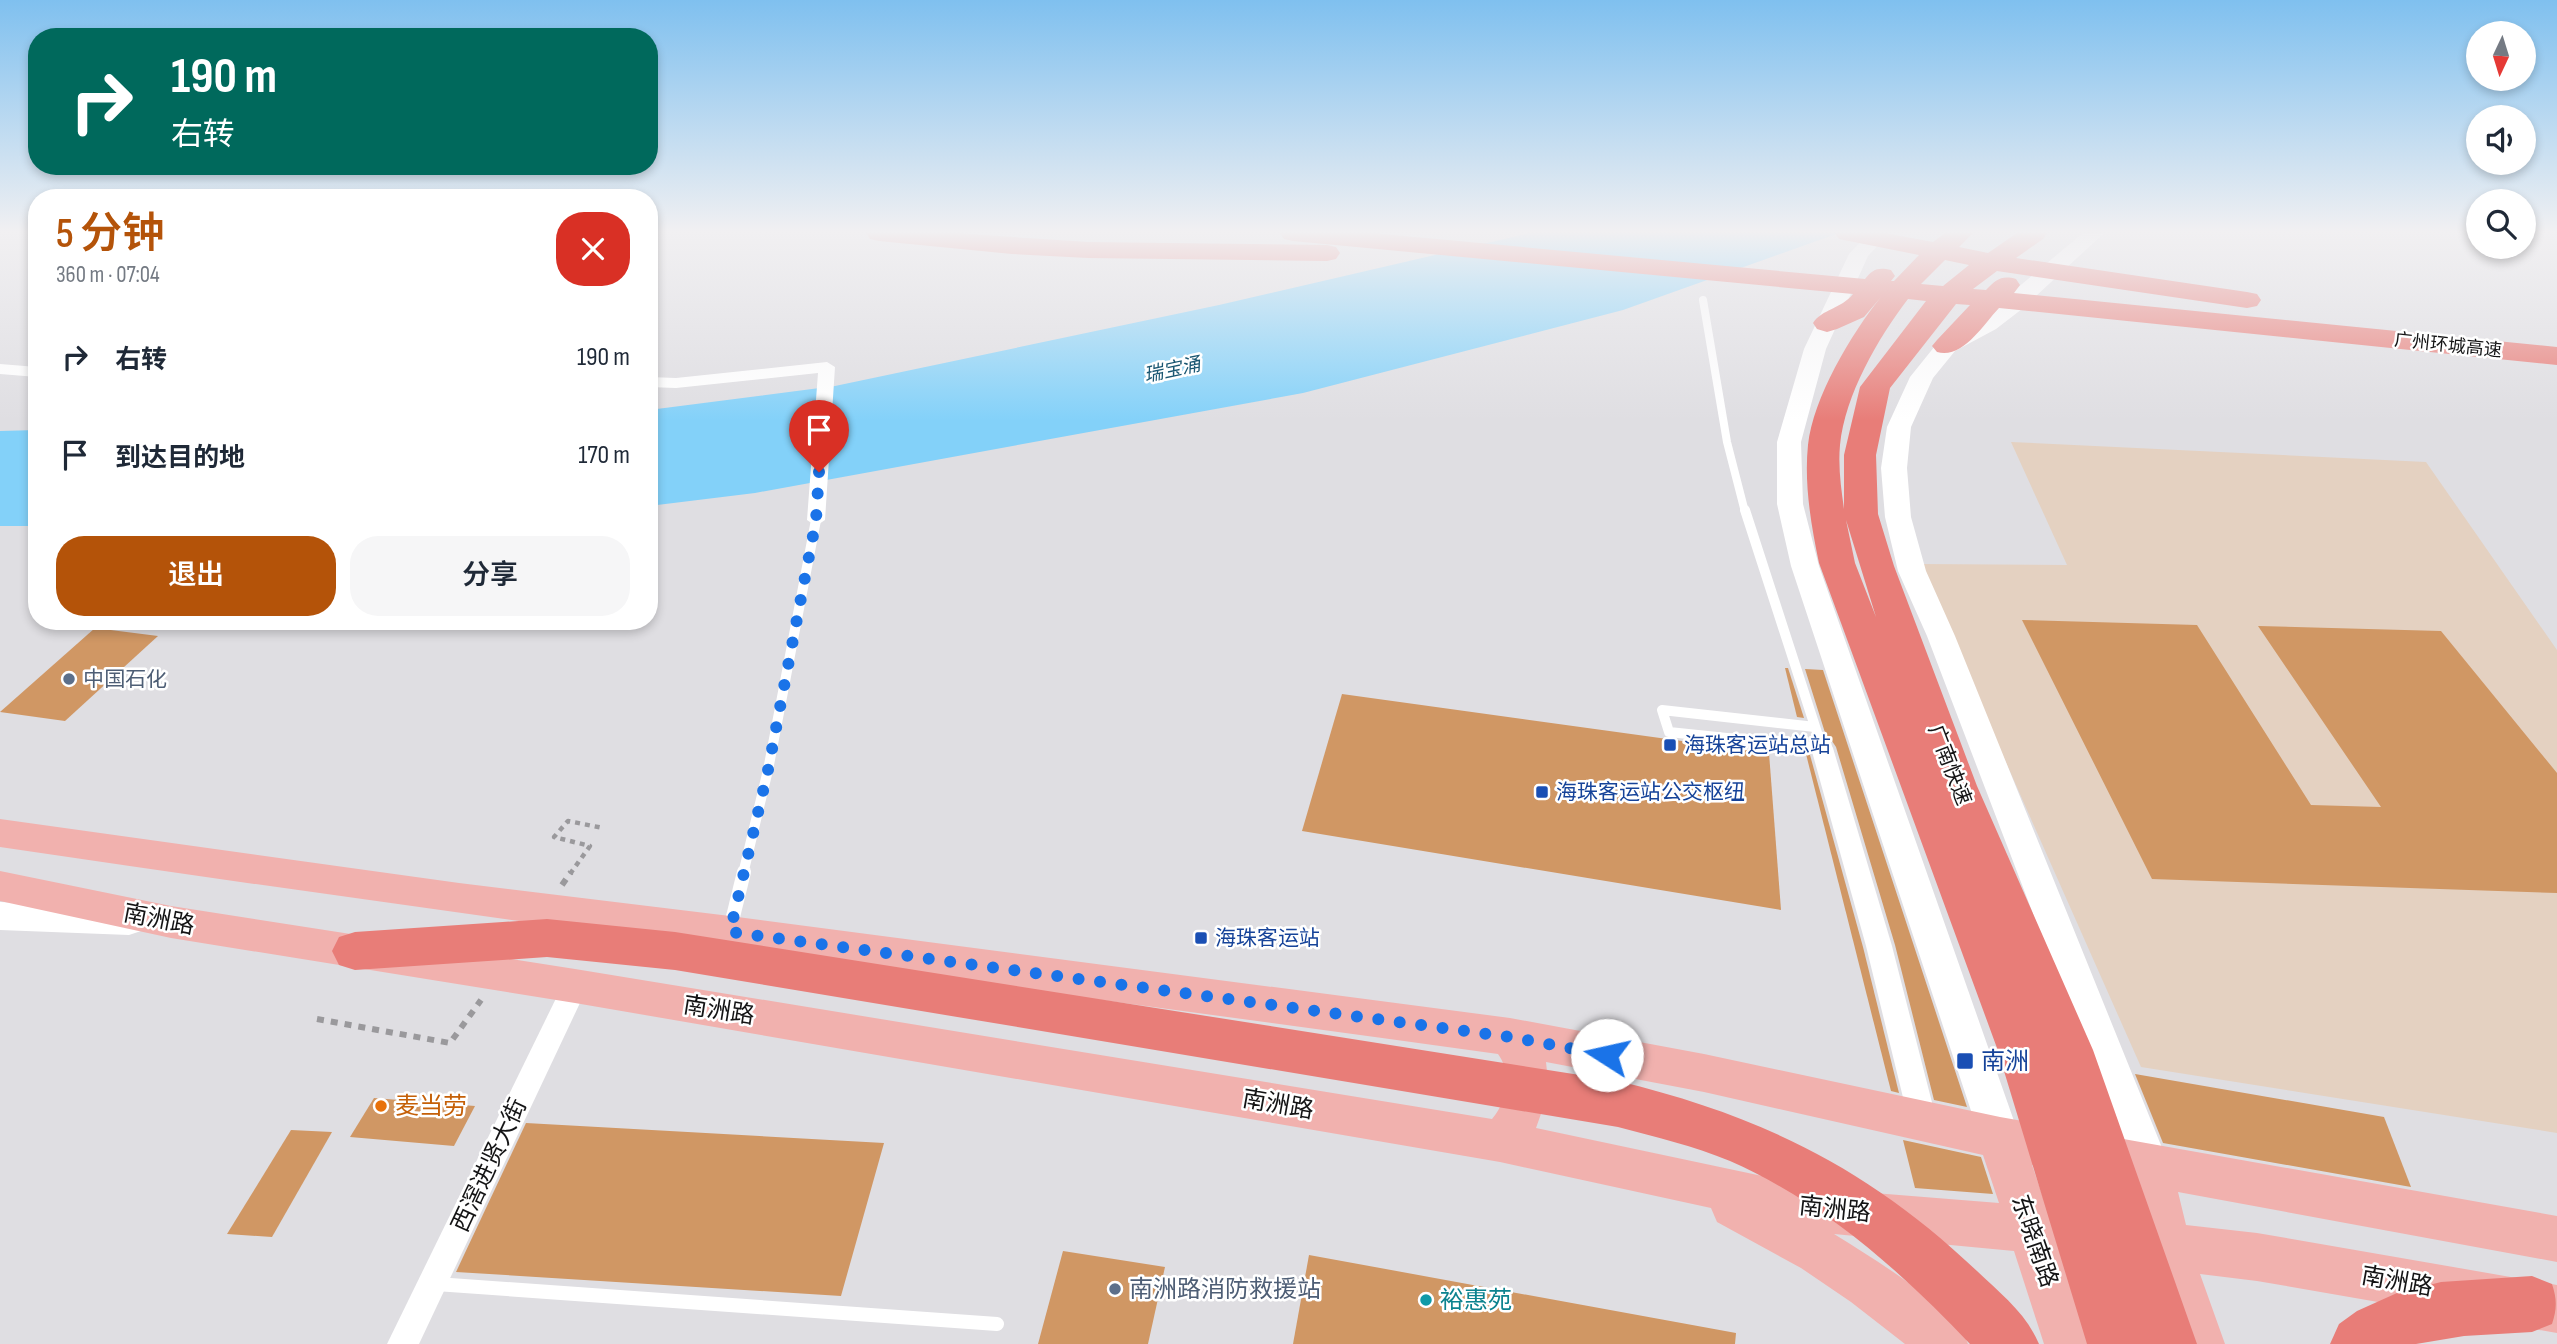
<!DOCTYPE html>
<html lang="zh">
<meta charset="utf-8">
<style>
:root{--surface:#fff;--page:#f6f6f7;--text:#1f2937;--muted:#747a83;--accent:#b45309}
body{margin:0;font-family:"Sofia Sans Condensed","Noto Sans SC",sans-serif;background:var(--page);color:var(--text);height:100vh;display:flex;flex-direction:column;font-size:26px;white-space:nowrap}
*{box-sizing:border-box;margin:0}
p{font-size:23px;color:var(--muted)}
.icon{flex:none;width:38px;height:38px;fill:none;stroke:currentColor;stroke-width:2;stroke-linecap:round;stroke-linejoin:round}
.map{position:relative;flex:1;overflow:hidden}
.drawer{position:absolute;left:28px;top:189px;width:630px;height:441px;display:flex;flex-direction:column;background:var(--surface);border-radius:28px;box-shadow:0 4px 10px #0003}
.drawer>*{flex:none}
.banner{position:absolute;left:28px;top:28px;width:630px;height:147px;border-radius:28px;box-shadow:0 4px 10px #0003;background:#00695c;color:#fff;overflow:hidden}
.needle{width:46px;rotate:184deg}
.controls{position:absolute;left:2466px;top:21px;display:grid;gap:14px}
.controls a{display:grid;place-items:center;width:70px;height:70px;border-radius:50%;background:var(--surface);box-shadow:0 4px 10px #0003;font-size:35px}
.pin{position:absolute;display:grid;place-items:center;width:60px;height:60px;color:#fff;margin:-72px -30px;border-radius:50% 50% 50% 0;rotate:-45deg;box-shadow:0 0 7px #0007}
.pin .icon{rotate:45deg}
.me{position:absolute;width:77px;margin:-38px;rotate:280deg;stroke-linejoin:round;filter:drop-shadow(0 0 5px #0008)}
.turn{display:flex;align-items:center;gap:24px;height:147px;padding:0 28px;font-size:32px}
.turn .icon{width:91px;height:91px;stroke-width:2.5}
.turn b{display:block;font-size:49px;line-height:60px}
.round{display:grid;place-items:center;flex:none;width:74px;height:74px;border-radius:28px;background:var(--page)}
.overview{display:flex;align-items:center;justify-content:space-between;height:119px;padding:0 28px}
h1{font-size:42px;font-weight:600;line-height:52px;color:var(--accent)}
.button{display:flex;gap:14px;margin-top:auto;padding:14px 28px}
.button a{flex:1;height:80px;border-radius:28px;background:var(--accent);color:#fff;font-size:28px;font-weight:600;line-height:80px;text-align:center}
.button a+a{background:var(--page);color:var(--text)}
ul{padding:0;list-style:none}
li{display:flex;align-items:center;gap:21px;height:98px;padding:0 28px}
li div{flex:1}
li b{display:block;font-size:26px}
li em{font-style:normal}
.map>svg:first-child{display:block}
.industrial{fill:#e4d1c1}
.water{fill:#83d1f9}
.building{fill:#d09764}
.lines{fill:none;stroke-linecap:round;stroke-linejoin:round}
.path-far1{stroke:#9a999c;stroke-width:4.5;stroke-dasharray:5 5;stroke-linecap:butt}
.path{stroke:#9a999c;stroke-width:6;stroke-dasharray:7 7;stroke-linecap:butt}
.lane-far2{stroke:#fff;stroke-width:8}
.lane-far1{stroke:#fff;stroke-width:10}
.lane{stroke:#fff;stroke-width:14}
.street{fill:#fff;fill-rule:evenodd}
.secondary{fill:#fff;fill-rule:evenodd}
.primary{fill:#f1b1ae;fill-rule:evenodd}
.highway{fill:#e87d78;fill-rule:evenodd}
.route{stroke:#1a73e8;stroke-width:12;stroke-dasharray:0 21.6}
.service-dot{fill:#5c6f8a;stroke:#fff;stroke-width:2.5}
.transit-dot{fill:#1a4fb4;stroke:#fff;stroke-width:2.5}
.food-dot{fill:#e8710a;stroke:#fff;stroke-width:2.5}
.culture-dot{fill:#0f9aa8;stroke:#fff;stroke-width:2.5}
.labels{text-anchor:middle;stroke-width:5;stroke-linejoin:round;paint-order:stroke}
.far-street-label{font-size:18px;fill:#141415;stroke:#fff}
.far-water-label{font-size:19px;font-style:italic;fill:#195671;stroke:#fff}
.service-label{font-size:21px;fill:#4e5e75;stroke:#fff;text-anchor:start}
.transit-label{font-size:21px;fill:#164399;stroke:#fff;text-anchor:start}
.street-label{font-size:21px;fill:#141415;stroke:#fff}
.near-street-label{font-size:24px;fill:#141415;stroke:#fff}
.near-transit-label{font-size:24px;fill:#164399;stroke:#fff;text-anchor:start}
.near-food-label{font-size:24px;fill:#c56008;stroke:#fff;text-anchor:start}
.near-service-label{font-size:24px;fill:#4e5e75;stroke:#fff;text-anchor:start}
.near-culture-label{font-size:24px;fill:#0d838f;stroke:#fff;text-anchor:start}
</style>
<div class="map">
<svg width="2557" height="1344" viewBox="0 0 2557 1344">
<rect width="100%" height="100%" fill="#dfdee2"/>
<path class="industrial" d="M2011,442L2426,462L2557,650V1133L2141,1067L1918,564L2067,565Z"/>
<g class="water">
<path d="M1530,233H1839L1623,310L1303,393L755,493L649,506V410L835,386L1219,305Z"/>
<path d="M37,430V526H0V431Z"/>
</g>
<g class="building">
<path d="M2022,620L2197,625L2311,805L2381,807L2258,626L2441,631L2557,773V893L2152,879Z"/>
<path d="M95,628L158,636L65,721L0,712Z"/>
<path d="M1785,668H1788L1804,718L1797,717Z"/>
<path d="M1805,669L1823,670L1967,1107L1934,1100L1895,945L1836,747L1832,741L1827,739Z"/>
<path d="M1342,694L1769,753L1781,910L1302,831Z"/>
<path d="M1806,754L1810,755L1863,947L1899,1093L1891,1091Z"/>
<path d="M2135,1074L2384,1117L2411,1187L2163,1143Z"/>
<path d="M374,1098L475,1106L454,1146L350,1137Z"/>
<path d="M526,1123L884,1143L841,1296L456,1272Z"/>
<path d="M291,1130L332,1132L272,1237L227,1234Z"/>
<path d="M1903,1140L1981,1157L1993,1194L1915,1188Z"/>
<path d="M1063,1251L1165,1267L1148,1344H1038Z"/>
<path d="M1309,1255L1736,1333L1735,1344H1293Z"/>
</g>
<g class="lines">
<path class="path-far1" d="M570,874L590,846L554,837L568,821L603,828"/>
<g class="path">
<path d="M562,885L571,872"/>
<path d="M317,1019L450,1043L481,1000"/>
</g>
<path class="lane-far2" d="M1703,300L1727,442L1745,512"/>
<g class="lane-far1">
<path d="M1745,510L1822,748L1669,732L1662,710L1815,727"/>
<path d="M743,874L768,770L816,520"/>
</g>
<g class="lane">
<path d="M730,929L744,872"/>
<path d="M436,1284L997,1324"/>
</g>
<g class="street">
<path d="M827,362L835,367L825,520L816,526L807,520L818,373L676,388L649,387V377L676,378Z"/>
<path d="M0,364L37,367V377L0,374Z"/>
<path d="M1822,740L1830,742L1833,748L1892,946L1937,1122L1933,1131L1923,1135L1913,1131L1909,1122L1866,946L1811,748L1814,742Z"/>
<path d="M575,975L584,978L588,986L419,1344H387L566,978Z"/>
</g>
<g class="secondary">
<path d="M1869,233H1890L1868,256L1826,349L1801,442L1803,504L1819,566L2020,1138L2014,1151L2000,1157L1986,1151L1980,1138L1791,566L1777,504V442L1804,349L1849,254Z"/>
<path d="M2083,233H2104L2022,309L1996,329L1955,351L1933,378L1911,427L1907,468L1911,517L1926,571L1955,636L2169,1165L2163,1179L2149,1184L2135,1179L2129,1165L1927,636L1898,571L1885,517L1881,468L1887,427L1910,377L1939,341L1980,319Z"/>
<path d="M0,902L129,907L141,911L147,921L141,931L129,935L0,930Z"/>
</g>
<path class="primary" d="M0,819L459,883L730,916L1510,1018L1704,1054L2000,1117L2557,1216V1262L2178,1192L2186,1225L2257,1233L2557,1285V1333L2257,1281L2200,1274L2225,1344H2175L2150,1267L2063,1257L2094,1344H2044L2014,1251L1834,1234C1876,1260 1923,1289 1958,1325C1963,1329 1965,1337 1968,1344H1905L1851,1302L1801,1268L1717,1222L1711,1208L1500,1162L575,1003L171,938L0,901V871L171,906L575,969L1492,1119C1507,1102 1512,1073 1498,1054C999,985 499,921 0,847ZM1546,1062L1704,1092L1983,1155L1999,1203L1824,1189L1536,1128L1549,1091ZM2032,1165L2130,1183L2138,1219L2047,1209Z"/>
<g class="highway">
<path d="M866,233H955L1088,242L1327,245L1336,247L1340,253L1336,259L1327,261L1088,258L1012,254L879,241L870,239Z"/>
<path d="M1280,233H1372L1865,279C1873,269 1878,267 1891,270L1895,276L1891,281H1894L1919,255L1839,239L1835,233H1885L1933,242L1945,233H1973L1959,247L1988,253L2017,233H2047L2043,239L2016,258L2247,292L2257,294L2261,300L2257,306L2247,308L1997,271L1973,289L1986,290C1996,280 2001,275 2016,279L2020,285L2014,293L2557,347V365L1999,308C1982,326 1963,359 1937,352L1932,346L1937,340L1970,305L1956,304L1890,388L1876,455L1878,514L1894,566L1977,786L2093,1050L2197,1344H2087L1997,1048L1819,563C1811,525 1804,484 1808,445C1813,398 1851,334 1881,297L1864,317L1837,329L1827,332L1817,329L1813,323C1822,309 1841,309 1853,294L1293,241L1284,239ZM1945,260L1969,265L1943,286L1921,284ZM1908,299L1926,301L1860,387L1844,455V509C1841,488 1838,466 1840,445C1845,395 1878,338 1908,299ZM1846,520L1876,617L1855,563Z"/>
<path d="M547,919L675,932L1618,1081C1762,1116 1870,1169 1977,1271C2001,1294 2026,1313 2039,1344H1970C1901,1271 1823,1202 1730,1161C1694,1146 1656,1137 1618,1127L675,970L547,957L355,970L339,965L332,951L339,937L355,932Z"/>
<path d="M2532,1276L2552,1284C2557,1299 2557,1309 2552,1324L2532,1332L2464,1336L2416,1344H2330L2339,1324L2357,1311L2397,1293L2441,1282Z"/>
</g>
</g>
<linearGradient id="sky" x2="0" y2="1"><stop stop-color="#7fc0ef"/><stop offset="0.55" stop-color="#f1f0f2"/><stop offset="1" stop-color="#f1f0f2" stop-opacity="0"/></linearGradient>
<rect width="2557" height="421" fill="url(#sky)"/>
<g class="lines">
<path class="route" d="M819,472L816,520L768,770L730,932L1510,1037L1607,1055"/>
</g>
<g class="service-dot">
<circle cx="69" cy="679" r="7"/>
<circle cx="1115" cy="1289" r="7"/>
</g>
<g class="transit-dot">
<rect x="1663" y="738" width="14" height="14" rx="3.5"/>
<rect x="1535" y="785" width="14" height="14" rx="3.5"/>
<rect x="1194" y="931" width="14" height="14" rx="3.5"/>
<rect x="1956" y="1052" width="18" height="18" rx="3.5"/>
</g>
<circle class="food-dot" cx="381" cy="1106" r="7"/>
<circle class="culture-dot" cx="1426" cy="1300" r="7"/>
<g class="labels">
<g class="far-street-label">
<text transform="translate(2448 345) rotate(6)" y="6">广州环城高速</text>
</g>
<g class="far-water-label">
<text transform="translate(1172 369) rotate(-12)" y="7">瑞宝涌</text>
</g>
<g class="service-label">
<text x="83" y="686">中国石化</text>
</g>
<g class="transit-label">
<text x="1684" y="752">海珠客运站总站</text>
<text x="1556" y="799">海珠客运站公交枢纽</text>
<text x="1215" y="945">海珠客运站</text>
</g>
<g class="street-label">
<text transform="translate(1950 765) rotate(69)" y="7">广南快速</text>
</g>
<g class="near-street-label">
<text transform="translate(159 919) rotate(11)" y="8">南洲路</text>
<text transform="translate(719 1010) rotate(9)" y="8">南洲路</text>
<text transform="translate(1278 1104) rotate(10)" y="8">南洲路</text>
<text transform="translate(489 1165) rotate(-65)" y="8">西滘进贤大街</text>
<text transform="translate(1835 1209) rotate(6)" y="8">南洲路</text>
<text transform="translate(2035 1241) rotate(71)" y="8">东晓南路</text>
<text transform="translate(2397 1281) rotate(10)" y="8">南洲路</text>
</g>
<g class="near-transit-label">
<text x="1981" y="1069">南洲</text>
</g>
<g class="near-food-label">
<text x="395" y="1114">麦当劳</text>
</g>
<g class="near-service-label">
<text x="1129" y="1297">南洲路消防救援站</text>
</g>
<g class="near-culture-label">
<text x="1440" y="1308">裕惠苑</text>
</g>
</g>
</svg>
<div class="controls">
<a><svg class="needle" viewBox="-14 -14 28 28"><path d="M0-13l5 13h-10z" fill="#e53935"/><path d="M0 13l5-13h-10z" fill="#747a83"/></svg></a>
<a><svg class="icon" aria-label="sound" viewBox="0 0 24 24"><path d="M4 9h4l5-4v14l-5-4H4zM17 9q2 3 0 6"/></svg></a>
<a><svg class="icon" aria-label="search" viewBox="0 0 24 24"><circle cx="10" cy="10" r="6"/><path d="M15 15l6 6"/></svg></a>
</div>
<div class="pin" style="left:819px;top:472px;background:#d93025"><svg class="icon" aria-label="arrive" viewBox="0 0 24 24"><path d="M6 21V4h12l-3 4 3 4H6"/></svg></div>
<svg class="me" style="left:1607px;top:1055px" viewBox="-20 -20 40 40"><circle r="19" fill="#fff"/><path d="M0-13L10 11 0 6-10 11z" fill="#1a73e8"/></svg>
<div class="banner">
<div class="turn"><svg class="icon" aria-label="right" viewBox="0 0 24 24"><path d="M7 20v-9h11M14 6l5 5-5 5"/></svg><div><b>190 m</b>右转</div></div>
</div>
<section class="drawer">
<div class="overview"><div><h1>5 分钟</h1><p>360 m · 07:04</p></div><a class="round" style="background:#d93025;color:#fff"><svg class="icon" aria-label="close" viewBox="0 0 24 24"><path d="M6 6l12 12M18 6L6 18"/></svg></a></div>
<ul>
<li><svg class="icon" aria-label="right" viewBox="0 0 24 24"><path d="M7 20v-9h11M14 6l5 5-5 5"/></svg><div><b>右转</b></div><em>190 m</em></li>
<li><svg class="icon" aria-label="arrive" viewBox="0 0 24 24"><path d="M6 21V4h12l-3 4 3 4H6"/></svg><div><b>到达目的地</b></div><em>170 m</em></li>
</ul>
<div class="button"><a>退出</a><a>分享</a></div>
</section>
</div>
